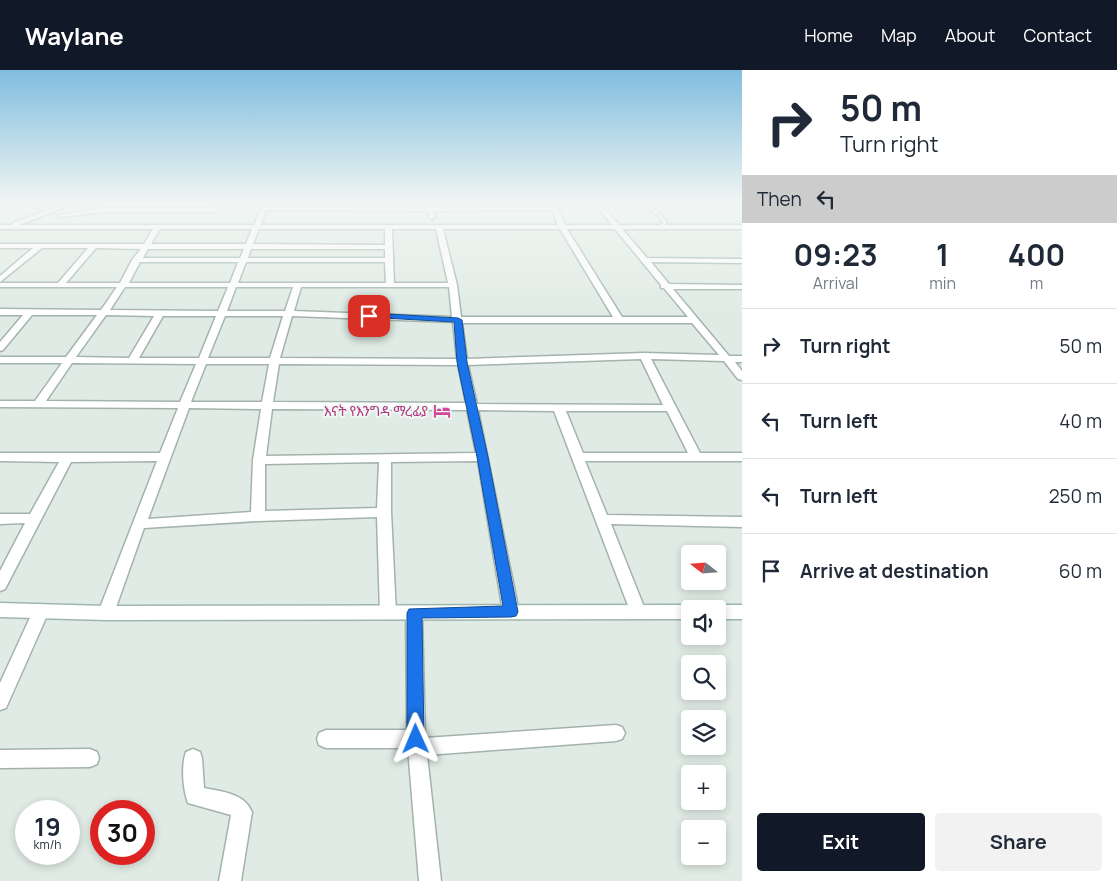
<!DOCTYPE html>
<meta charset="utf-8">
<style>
:root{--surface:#fff;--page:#f2f2f3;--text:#1f2937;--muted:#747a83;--line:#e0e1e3;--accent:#111827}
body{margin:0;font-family:Manrope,"Noto Sans Ethiopic",sans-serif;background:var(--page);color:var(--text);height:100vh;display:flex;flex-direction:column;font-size:19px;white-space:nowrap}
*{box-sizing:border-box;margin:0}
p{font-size:16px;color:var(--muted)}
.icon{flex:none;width:28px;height:28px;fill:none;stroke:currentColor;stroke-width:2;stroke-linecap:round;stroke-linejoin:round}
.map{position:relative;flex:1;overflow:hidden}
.sheet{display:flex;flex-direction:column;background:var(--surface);width:375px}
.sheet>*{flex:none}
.hud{background:#fff;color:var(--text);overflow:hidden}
.needle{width:32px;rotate:287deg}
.fabs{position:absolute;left:681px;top:475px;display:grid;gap:10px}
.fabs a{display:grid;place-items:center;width:45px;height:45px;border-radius:5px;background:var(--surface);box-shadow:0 2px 8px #0003;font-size:25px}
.speed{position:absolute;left:15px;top:730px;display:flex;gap:10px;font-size:25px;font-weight:700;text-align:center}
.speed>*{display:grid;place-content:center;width:65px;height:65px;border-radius:50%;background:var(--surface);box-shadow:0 2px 8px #0003;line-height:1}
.speed small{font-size:12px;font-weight:400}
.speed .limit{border:8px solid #d22;background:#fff;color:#111}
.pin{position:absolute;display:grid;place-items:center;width:42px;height:42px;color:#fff;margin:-21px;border-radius:10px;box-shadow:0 2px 8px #0006}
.me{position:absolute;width:55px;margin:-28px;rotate:359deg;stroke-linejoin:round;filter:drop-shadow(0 0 4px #0008)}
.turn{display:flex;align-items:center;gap:18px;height:105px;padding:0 15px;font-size:22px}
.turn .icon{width:65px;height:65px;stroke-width:2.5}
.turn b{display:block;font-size:35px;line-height:42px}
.then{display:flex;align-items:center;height:48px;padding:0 15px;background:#0003;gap:10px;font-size:19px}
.eta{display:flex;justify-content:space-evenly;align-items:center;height:85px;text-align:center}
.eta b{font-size:30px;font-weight:700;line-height:35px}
.action{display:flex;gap:10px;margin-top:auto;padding:10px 15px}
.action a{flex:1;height:58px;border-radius:5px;background:var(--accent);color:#fff;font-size:20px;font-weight:700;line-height:58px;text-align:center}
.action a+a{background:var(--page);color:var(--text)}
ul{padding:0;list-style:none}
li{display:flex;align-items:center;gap:15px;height:75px;padding:0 15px;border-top:1px solid var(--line)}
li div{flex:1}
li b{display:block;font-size:19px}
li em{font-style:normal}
header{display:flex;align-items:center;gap:30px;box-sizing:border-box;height:70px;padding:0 25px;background:var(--accent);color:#fff}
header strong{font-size:24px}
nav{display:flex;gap:28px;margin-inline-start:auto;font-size:18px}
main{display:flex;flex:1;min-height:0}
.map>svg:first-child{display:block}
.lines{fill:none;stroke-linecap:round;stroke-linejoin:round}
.lane-casing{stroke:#a3b3ac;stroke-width:3}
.street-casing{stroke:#a3b3ac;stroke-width:3}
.secondary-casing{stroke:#9eb7ad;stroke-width:3}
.lane{fill:#fff;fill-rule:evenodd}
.street{fill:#fff;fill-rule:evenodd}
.secondary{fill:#fff;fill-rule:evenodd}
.route{fill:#1a73e8;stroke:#114b97}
.labels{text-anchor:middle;stroke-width:4;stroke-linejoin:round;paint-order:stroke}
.hotel-label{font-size:14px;fill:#b23c85;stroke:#f0f8f3;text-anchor:end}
</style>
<header>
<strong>Waylane</strong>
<nav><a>Home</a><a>Map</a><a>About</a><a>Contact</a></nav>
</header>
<main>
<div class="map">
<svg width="742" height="811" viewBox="0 0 742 811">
<rect width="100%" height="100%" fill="#e0ebe5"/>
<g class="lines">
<g class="lane-casing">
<path id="lane" d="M640,133C651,134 661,144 667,152L663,158L660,157L663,152L659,146Z"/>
</g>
<g class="street-casing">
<g id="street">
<path d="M67,133H76L19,155H254L263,133H269L268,136L428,137V133H434V137L477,136L476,133H482L483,136H550L549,133H555L559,138L558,139L565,155H612L594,133H600L619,155H742V159H622L647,188L742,189V193L651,192L669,214L742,215V219H673L729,286H742V292H735L742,301V310L738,309L724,291L651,289L700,383H742V391H585L607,445L742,447V457L611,454L646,542L644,546L638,548L632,546L554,341L478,340L519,542L517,546L511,548L505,546L503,542L478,391L391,392V442L396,543L394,547L388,549L382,547L380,543L377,447L258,451L144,458L114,543L112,547L106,549L100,547L98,543L157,391L71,392L5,519L0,521V501L25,453L0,454V444H30L59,392L0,391V383H160L178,338L0,337V331H35L62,293H0V287H66L97,245H32L3,280L0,281V272L23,245H0V239L101,240L117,217H0V213H58L88,178H42L0,212V206L33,178H0V174H144L153,159H0V155H12L13,153ZM266,140L428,141L429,147L432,149L435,147L434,141L552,140L558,155H261ZM160,159H252L246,174H151ZM259,159H385V175L253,174ZM392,159H436L448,213H394ZM443,159H560L613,247H461L457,215ZM567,159H615L661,215V218H664L688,247H622ZM96,178L141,179L132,190L120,213H66ZM148,179H244L240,188H143ZM251,179H385V188H248ZM140,192H238L230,213H129ZM246,192H385L386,213H238ZM125,217H228L218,241L110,240ZM236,217H293L285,241H227ZM301,217H449L452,247L294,241ZM106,245L154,246L129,288L76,287ZM163,246H216L199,288H139ZM225,246H283L270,288H208ZM292,246L453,252L457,289L280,288ZM462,253H692L719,285L644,283L467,289ZM641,289L663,335L477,334L468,295ZM72,293L196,294L180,332L46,331ZM206,294H269L262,332H191ZM279,294L458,295L466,333L273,332ZM189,338L261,339L253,390L251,442L148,449ZM272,339L467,340L476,383L266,386ZM566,341H667L688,383H583ZM379,392L377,438L265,441V394Z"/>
<path d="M218,133H224L220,140L211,142H103L61,147L58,145L103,138H211L216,137Z"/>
<path d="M41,535L47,537L49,541L6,638L0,640V613L33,541L35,537Z"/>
<path d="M414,537L420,539L422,543L425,668L616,655L622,657L625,663L622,669L616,671L427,685L441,811H419L408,678H326L319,675L317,669L319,663L326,660H407L406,543L408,539Z"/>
<path d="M90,679L97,682L99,688L97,694L90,697L0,698V680Z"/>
<path d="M193,679L200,682L202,688L204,718C223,722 244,723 252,742L241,811H219L231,745L188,733C183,720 181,695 186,682Z"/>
</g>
</g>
<g class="secondary-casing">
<g id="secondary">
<path d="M0,533L106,536L690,535L698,539H690V549L106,550L0,547Z"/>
<path d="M718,535H742V549H718V539H710Z"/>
</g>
</g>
<use href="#lane" class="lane"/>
<use href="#street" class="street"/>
<use href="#secondary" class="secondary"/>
</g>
<linearGradient id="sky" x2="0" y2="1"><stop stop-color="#81bddf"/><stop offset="0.54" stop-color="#f1f6f3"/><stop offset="1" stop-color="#f1f6f3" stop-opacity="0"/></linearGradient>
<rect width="742" height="247" fill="url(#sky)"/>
<path class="route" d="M369,243L458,248L462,250L467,292L488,387L518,542L516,546L511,547L422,548L424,669L422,674L416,676L410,674L407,669V543L409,539L503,536L477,387L457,292L454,252L366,247L365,246Z"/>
<defs>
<g id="hotel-bare" transform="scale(1.35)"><path d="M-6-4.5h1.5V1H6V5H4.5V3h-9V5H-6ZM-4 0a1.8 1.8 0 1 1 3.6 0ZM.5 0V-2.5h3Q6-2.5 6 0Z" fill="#d1479c" stroke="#f0f8f3" stroke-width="2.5" paint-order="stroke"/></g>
</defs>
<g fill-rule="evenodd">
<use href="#hotel-bare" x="442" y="341"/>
</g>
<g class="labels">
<g class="hotel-label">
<text x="428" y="346">እናት የእንግዳ ማረፊያ</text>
</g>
</g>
</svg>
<div class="fabs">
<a><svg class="needle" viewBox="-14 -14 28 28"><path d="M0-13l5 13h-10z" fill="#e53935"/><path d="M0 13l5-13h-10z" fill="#747a83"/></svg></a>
<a><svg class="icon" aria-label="sound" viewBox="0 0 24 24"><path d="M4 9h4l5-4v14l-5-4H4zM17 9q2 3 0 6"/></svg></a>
<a><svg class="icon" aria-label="search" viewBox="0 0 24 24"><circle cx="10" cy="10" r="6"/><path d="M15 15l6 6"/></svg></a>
<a><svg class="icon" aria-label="layers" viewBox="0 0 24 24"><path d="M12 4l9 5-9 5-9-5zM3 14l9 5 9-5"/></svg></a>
<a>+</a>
<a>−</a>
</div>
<div class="speed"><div>19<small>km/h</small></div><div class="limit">30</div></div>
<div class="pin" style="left:369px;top:246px;background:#d93025"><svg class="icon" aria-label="arrive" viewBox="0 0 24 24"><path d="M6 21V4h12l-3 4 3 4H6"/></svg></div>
<svg class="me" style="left:416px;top:669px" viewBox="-20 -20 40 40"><path d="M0-17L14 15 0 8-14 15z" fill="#1a73e8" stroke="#fff" stroke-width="4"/></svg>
</div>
<section class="sheet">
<div class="hud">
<div class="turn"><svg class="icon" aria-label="right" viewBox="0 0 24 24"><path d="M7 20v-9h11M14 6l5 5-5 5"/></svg><div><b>50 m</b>Turn right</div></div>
<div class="then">Then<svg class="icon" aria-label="left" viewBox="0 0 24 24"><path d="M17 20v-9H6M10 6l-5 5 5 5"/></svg></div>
</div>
<div class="eta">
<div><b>09:23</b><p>Arrival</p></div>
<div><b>1</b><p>min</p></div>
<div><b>400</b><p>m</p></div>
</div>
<ul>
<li><svg class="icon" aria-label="right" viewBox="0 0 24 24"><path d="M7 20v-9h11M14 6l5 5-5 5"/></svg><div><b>Turn right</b></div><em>50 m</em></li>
<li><svg class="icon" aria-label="left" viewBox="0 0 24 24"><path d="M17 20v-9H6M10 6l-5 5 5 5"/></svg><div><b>Turn left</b></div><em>40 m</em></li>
<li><svg class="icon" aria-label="left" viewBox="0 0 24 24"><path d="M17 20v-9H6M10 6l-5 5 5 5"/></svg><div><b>Turn left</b></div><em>250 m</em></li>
<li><svg class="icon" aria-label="arrive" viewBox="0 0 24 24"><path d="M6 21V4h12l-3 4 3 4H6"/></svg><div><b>Arrive at destination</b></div><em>60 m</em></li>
</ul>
<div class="action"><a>Exit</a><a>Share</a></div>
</section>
</main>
